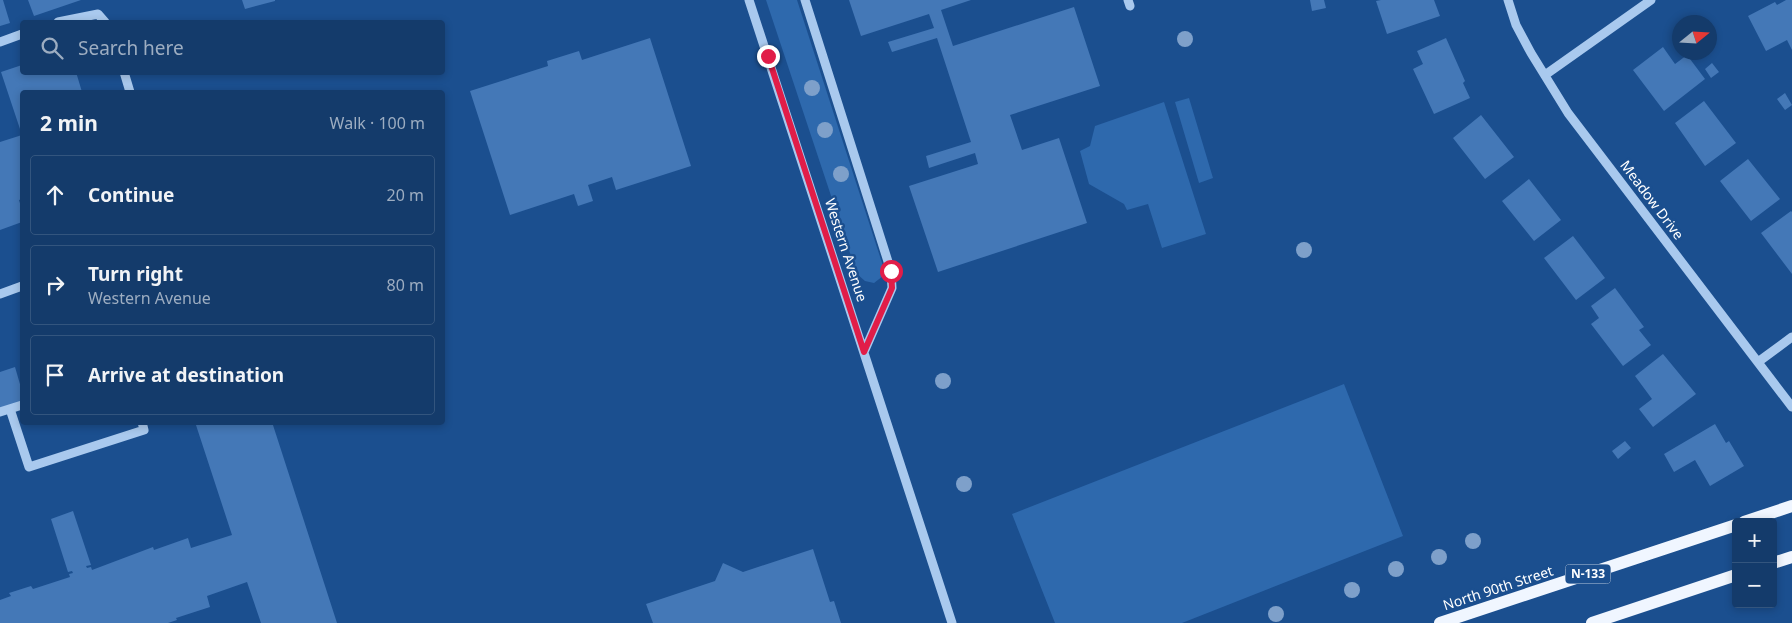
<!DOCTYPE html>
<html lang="en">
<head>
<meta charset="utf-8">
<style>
	:root { --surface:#143b6b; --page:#214673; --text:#f1f3f6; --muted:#9dadc1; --line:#33557e }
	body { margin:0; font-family:"Noto Sans",sans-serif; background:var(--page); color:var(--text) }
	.controls { position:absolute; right:15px; bottom:15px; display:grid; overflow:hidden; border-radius:5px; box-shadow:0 2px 8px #0003 }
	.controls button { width:45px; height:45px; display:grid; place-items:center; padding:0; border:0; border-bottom:1px solid var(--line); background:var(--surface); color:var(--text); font:25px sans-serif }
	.compass { position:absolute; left:1672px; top:15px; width:45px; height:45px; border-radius:50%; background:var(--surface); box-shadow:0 2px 8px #0003; rotate:72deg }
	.stop { position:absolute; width:15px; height:15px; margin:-11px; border:4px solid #e11d48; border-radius:50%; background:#fff }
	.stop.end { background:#e11d48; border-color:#fff; box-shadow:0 1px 5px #0008 }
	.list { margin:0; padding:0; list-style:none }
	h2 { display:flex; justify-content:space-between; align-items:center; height:65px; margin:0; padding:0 20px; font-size:21px }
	h2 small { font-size:16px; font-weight:400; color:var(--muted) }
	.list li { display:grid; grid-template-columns:32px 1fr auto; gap:15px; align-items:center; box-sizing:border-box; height:80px; margin:0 10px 10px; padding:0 10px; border:1px solid var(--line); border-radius:5px }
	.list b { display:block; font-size:19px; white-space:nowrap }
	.list p { margin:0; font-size:16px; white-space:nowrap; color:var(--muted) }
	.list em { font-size:16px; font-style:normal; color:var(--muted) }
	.icon { flex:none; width:28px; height:28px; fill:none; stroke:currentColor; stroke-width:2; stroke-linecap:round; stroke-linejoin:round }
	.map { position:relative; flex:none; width:1792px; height:623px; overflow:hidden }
	.search { position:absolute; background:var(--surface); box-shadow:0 2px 8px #0003; left:20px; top:20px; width:425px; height:55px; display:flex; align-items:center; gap:12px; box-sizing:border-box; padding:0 18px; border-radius:5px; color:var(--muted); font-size:19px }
	.panel { position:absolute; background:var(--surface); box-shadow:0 2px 8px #0003; left:20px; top:90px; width:425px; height:335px; border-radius:5px }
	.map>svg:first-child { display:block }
</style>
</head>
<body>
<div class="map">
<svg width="1792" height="623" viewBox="0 0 1792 623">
	<rect width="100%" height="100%" fill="#1b4f8f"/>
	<!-- green -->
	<path fill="#2e69ad" d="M766,0H797L884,269L883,276L874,283L865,281L857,274Z
		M1189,98L1213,178L1199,183L1175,102Z
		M1164,102L1206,234L1162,248L1148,204L1127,210L1124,204L1089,184L1080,151L1090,146L1095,126Z
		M1344,384L1403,536L1182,623H1055L1012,514Z"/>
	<!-- building -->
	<path fill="#4478b7" d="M0,0H3L10,23L0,26Z
		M28,0H81L34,16Z
		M242,0H275V1L245,9Z
		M849,0H971L941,10L953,46L1074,7L1100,86L1010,115L1022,150L1059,138L1087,223L938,272L909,186L978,164L975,153L929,168L926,156L971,142L937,38L892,52L888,42L934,28L929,14L861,36Z
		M1310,0H1324L1326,8L1312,11Z
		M1381,0H1434L1440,16L1387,34L1376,1Z
		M1786,0H1792V50L1787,40L1766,51L1748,16L1775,2L1777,5Z
		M650,38L691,166L616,190L612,177L588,185L593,201L578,206L574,194L510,215L470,91L548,66L547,61L579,51L582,60Z
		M1446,38L1465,81L1463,83L1470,98L1434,114L1413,69L1423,64L1417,51Z
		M1663,47L1675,64L1687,55L1705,79L1664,111L1633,70Z
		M1712,63L1719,72L1711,78L1705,69Z
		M22,65V72H76L82,92H22V199L19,200L22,210V222L0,230V142L22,135L1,72Z
		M1785,93L1792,105L1785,110L1777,99Z
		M1704,101L1736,143L1705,166L1675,123Z
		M1481,115L1514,157L1485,179L1453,138Z
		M1748,159L1780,199L1751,221L1720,181Z
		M1529,179L1561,220L1534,241L1502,201Z
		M1791,211L1792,212V274L1761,233Z
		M1573,236L1605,278L1576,300L1544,258Z
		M1615,288L1644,327L1639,330L1651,345L1623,366L1591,324L1599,318L1591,306Z
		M1663,354L1696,394L1653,427L1639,409L1652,399L1635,376Z
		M15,367L22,391V403L0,410V372Z
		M195,422H272L337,623H261L247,582L207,596L210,607L176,618L177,620L168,623H0V600L11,596L9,593L31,586L33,589L70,577L69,574L73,573L72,571L68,572L51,519L73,511L91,565L86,566L87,568L91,567L92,570L153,547L154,550L188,538L191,548L232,535Z
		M1715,424L1726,443L1729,441L1744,466L1710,486L1695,460L1674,472L1664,454Z
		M1625,441L1631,448L1618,459L1612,451Z
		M813,549L830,602L834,601L841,623H653L646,604L715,581L723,563L743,572Z"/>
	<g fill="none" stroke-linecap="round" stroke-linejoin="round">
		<!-- minor -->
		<path stroke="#a9c9ee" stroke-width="9" d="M749,0L952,623
			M805,0L891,271L892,288L864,352
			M1128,0L1130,6
			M1508,0L1516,25L1531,53L1568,113L1792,407
			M58,22L98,14L105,22
			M0,42L22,34
			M124,72L130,92
			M1545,75L1651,0
			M0,294L22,286
			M1758,362L1792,337
			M10,409L29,467L144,430L142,422
			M0,412L22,405"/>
		<!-- major -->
		<path stroke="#f0f6ff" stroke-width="12" d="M1744,522L1792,506
			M1773,563L1792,557
			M1440,623L1736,525
			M1592,623L1736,575"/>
	</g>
	<!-- trees -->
	<g fill="#7ea0ca">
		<circle cx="1185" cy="39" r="8"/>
		<circle cx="812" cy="88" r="8"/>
		<circle cx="825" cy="130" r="8"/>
		<circle cx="841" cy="174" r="8"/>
		<circle cx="1304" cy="250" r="8"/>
		<circle cx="943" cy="381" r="8"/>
		<circle cx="964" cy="484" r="8"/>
		<circle cx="1473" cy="541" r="8"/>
		<circle cx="1439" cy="557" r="8"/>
		<circle cx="1396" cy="569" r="8"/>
		<circle cx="1352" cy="590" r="8"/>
		<circle cx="1276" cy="614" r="8"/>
	</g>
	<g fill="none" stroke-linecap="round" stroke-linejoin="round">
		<!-- route -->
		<path stroke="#e11d48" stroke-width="6" d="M768,56L864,352L892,288L891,271"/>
	</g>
	<g text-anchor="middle" stroke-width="5" stroke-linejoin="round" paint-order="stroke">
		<!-- shield labels -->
		<rect fill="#1b4f8f" stroke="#bbcadd" stroke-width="1" x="1565.5" y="564.5" width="45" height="19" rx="4"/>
		<g font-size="12" font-weight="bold" fill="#fff">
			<text x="1588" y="578">N-133</text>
		</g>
		<!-- street labels -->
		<g font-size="14" fill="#fff" stroke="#1b4f8f">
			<text transform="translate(1652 200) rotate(53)" y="5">Meadow Drive</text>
			<text transform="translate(846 250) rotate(72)" y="5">Western Avenue</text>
			<text transform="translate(1498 588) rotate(-18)" y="5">North 90th Street</text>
		</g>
	</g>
</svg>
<div class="controls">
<button>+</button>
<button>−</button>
</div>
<svg class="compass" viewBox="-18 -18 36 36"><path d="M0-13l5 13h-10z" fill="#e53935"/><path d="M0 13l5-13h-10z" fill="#9dadc1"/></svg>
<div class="stop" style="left:891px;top:271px"></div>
<div class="stop end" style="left:768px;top:56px"></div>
<div class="search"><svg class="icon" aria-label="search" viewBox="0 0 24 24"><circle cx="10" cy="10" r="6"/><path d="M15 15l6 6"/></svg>Search here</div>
<section class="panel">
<h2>2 min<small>Walk · 100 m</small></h2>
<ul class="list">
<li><svg class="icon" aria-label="ahead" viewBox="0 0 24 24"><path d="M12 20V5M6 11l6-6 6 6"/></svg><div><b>Continue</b></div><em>20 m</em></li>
<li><svg class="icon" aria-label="right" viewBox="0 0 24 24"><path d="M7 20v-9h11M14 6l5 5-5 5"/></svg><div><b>Turn right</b><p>Western Avenue</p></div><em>80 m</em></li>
<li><svg class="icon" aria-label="arrive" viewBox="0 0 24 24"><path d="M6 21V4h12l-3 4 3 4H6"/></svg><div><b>Arrive at destination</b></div></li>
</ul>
</section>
</div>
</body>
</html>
